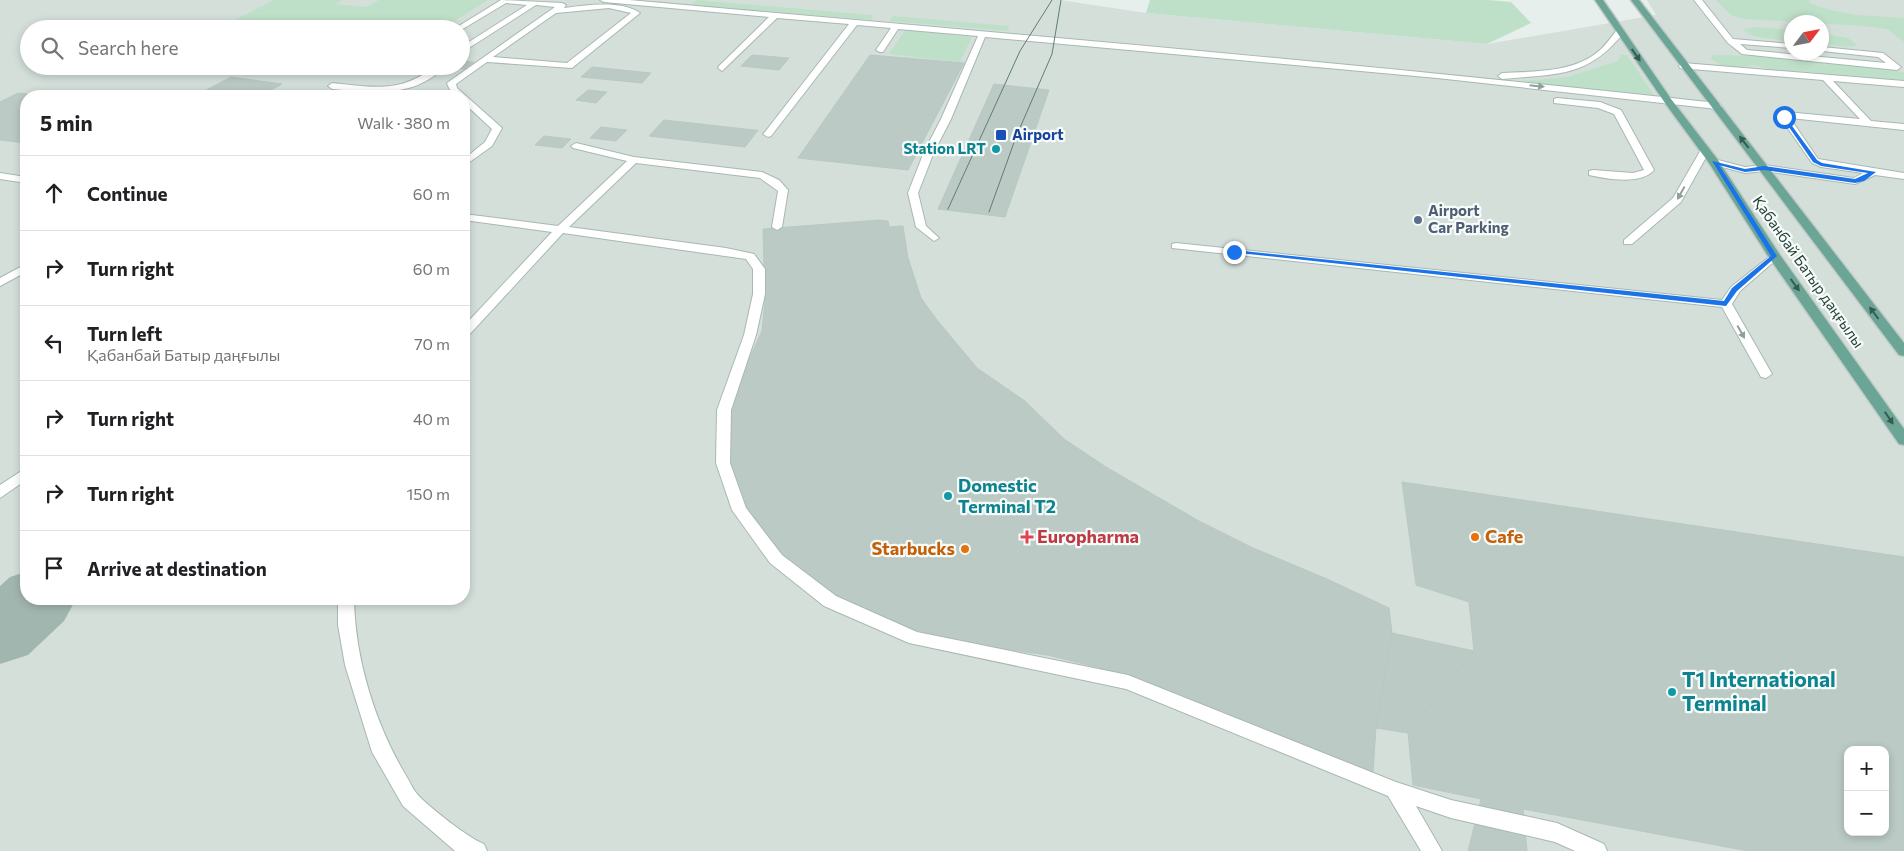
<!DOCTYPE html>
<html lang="en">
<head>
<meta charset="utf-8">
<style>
	:root { --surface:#fff; --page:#f2f2f2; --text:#202124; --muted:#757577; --line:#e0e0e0 }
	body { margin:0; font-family:Commissioner,sans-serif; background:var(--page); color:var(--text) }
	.controls { position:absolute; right:15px; bottom:15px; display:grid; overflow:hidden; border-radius:10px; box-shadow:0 2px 8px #0003 }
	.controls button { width:45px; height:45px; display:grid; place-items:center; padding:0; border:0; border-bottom:1px solid var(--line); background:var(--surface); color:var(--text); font:25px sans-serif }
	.compass { position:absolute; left:1784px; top:15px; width:45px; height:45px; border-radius:50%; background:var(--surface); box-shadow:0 2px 8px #0003; rotate:58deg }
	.stop { position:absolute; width:15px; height:15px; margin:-11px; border:4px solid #1a73e8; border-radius:50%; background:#fff }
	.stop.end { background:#1a73e8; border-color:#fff; box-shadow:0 1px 5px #0008 }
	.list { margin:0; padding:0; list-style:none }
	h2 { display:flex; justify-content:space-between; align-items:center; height:65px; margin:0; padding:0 20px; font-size:21px }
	h2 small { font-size:16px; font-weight:400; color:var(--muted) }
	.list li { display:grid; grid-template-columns:32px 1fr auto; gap:15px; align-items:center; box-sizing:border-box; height:75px; padding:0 20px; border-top:1px solid var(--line) }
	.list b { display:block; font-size:19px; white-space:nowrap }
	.list p { margin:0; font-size:16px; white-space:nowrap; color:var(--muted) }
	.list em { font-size:16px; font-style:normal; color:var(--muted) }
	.icon { flex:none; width:28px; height:28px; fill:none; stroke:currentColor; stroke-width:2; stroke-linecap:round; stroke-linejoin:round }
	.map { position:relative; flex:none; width:1904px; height:851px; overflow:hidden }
	.search { position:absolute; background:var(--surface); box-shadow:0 2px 8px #0003; left:20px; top:20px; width:450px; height:55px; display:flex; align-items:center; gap:12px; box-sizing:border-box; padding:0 18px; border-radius:28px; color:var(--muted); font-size:19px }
	.panel { position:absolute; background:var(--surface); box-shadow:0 2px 8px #0003; left:20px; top:90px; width:450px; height:515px; border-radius:20px }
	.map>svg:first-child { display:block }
</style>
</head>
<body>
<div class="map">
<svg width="1904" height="851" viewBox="0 0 1904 851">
	<rect width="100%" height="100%" fill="#e6efeb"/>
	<!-- built -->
	<path fill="#d4dfda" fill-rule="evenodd" d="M0,0H1060L1146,13L1487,44L1656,15L1647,0H1904V851H0ZM1792,22H1822V52H1792ZM29,29H461V66H29ZM26,96H464V599H26ZM1848,750H1885V832H1848Z"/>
	<!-- green -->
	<path fill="#bfe0c8" d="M274,0H342L336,4L365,7L379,0H488L442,29H217Z
		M697,0L872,15V20L692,5Z
		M1150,0H1488L1511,2L1531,23L1487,44L1146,13Z
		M1716,0H1809L1810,3L1830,10L1858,15L1904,18V42L1887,29L1863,26L1744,19L1731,15Z
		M893,16L1009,26L1008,31L889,21Z
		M1757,27L1791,30V42L1753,36L1742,29Z
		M905,30L972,37L960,62L889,54Z
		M1822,33L1848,38L1858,46L1845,47L1822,44Z
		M1620,55H1627L1654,95L1511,82L1567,77L1618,61Z
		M1713,55C1777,55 1841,63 1904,72V82L1833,76L1814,72L1776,71L1754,65L1736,68L1721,65L1711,59Z"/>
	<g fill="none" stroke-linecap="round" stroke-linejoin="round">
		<!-- taxiway -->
		<path fill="#a2b6b0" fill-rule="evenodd" d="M26,572V599H76L64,621L28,655L0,664V586L10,577Z"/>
	</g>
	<!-- building -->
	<path fill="#bbcac4" stroke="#b8c9c2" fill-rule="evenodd" d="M752,55L789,58L779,70L741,66Z
		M870,55L964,63L908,170L798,158Z
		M461,61L474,62L465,69L452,68L461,66Z
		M592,67L651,73L642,83L581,77Z
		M231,77L282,84L260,96H195Z
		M994,84L1049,90L1005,217L938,209Z
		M588,90L607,92L596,103L576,100Z
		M18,93L45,96H26V143L0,140V102Z
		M664,120L754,130H758L745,147L649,136Z
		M601,127L627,130L616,141L590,138Z
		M544,136L571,139L562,148L535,145Z
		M880,220L888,221L889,227L903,226L908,258L921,298L937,320L977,368L1025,401L1064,439L1106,467L1199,521L1251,547L1327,579L1389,608L1392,633L1376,728L1373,773L1117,672L1047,655L964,643L887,622L842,601L790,561L767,539L742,501L730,462L727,429L733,393L762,331L765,301L763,229Z
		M1402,482L1904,557V851H1748L1523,809L1527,851H1468L1481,799L1413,785L1408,733L1474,651L1469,602L1416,585ZM1848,750H1885V832H1848Z
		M1392,633L1474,651L1408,733L1376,728Z"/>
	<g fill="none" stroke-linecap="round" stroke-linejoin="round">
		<defs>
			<path id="lane" d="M501,0L562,3L566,5L564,8C586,5 622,0 640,13L572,68L487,62L456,84L457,88L502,128L492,146L464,166V159L485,142L492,129L464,103V96C454,96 450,92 447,83L555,7L536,5L461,53V47L527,5L506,3L461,30L454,29ZM609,8L631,13L567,63L493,57L556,13Z
				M600,0H629C991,32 1354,63 1717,103L1722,106L1717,109L1437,78L985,37L951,119L934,152L918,193L926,226L939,238L934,241L916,227L908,193L924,152L941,119L978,36L898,29L883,52H880L876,50L891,28L857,25L771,136L768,137L763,134L765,132L849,24L777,18L722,71L718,68L719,66L769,17L604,2Z
				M1694,0H1702L1733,39L1792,44V48L1740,44L1747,50L1886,63L1878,57L1822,51V47L1883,53L1901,67L1897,70L1742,54L1728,43Z
				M1617,30L1624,32C1589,78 1555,74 1502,79L1498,76L1502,73C1535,71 1573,73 1599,51C1606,45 1611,37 1617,30Z
				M1683,63L1904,81V87L1833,81L1871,121L1904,124V130L1790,118L1818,159L1904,173V179L1875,175L1855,184L1764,171L1745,173L1711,164V160L1714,159L1745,167L1764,165L1854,178L1863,173L1821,167L1812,163L1780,117L1786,112L1860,119L1823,80L1680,68L1679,66Z
				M435,66H445C414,99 373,92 332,89L328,86L332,83C373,87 401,94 435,66Z
				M1557,98L1600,102L1621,110L1654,170C1642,185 1606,179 1589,175V171L1593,170L1633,173L1644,170L1614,114L1598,108L1554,103V99Z
				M576,143L634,157L762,172L779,180L788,190L782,227L777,230L772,227L778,191L760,178L636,163L569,227L726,248L754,254L765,269V294L756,335L731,410L730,463L746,508L782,555L836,596L917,632L1128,675L1396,782L1451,800L1557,823L1604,844L1607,851H1575L1555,842L1451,818L1416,806L1442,851H1421L1388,796L1126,689L909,643L824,606L770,563L732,510L716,463L717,410L744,335L753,294V269L746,259L563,233L468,336L464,337V326L552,232L464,220V214L558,226L627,161L573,148L571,146Z
				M1702,148L1710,150L1681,202L1632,244H1624V240L1673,198Z
				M0,173L26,177V183L0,179Z
				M1176,243L1722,300L1731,287L1774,253L1780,256L1778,258L1740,291L1732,304L1772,374L1766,378L1761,377L1722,307L1172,248V244Z
				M26,264V272L0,286V278Z
				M26,468V480L0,498V485Z
				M338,599H354C355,659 375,723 405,774C409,780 412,788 417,794C429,807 468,838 484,844L487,851H455L403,806L372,752L345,665L338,625Z"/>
			<path id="primary" d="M1595,0H1603L1671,99L1718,160L1780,255L1904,429V445L1899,444L1768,256L1709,163L1665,103Z
				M1631,0H1639L1904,343V356L1899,355Z"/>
		</defs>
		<!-- lane casing -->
		<use href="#lane" stroke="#a8b8b2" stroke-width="2"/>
		<!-- primary casing -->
		<use href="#primary" stroke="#c2cac8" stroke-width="3"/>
		<!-- lane -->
		<use href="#lane" fill="#fff" fill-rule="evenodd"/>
		<!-- primary -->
		<use href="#primary" fill="#6aa596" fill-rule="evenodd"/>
		<!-- tram -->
		<path stroke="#5f7d75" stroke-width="1" d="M948,209L1020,51L1052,0
			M989,212L1016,137L1052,54L1061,0"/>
	</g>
	<!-- one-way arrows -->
	<defs><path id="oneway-solid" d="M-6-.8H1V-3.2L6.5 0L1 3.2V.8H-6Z" transform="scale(1.25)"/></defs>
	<g fill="#365b51">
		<use href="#oneway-solid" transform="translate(1636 55) rotate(55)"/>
		<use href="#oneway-solid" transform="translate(1744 142) rotate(-128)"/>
		<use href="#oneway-solid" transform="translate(1795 285) rotate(54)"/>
		<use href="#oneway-solid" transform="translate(1874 313) rotate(-127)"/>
		<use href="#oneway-solid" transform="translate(1889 418) rotate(56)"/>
	</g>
	<g fill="#92a09c">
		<use href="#oneway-solid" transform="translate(1537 86) rotate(6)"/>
		<use href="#oneway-solid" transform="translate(1681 193) rotate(119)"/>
		<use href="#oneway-solid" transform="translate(1741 332) rotate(61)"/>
	</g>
	<!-- route -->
	<path fill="#1a73e8" d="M1784,115L1817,160L1822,163L1876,172L1864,181L1855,183L1764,170L1745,172L1719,165L1777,256L1737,291L1726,306L1230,252L1234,250L1724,301L1732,288L1771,256L1712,161L1745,169L1764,166L1855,179L1868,173L1821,166L1813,162L1782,117Z"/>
	<!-- markers -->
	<rect fill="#1a4fb4" stroke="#f7fbf9" stroke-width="2" x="995" y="129" width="12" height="12" rx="2.5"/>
	<g fill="#0f9aa8" stroke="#f7fbf9" stroke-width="2">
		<circle cx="996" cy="149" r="5"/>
		<circle cx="948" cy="496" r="5"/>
		<circle cx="1672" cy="692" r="5"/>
	</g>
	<circle fill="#5c6f8a" stroke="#f7fbf9" stroke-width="2" cx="1418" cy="220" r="5"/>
	<path fill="#e0444e" stroke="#f7fbf9" stroke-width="2" d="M1024.5 529.5h5v5h5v5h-5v5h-5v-5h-5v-5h5z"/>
	<g fill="#e8710a" stroke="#f7fbf9" stroke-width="2">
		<circle cx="1475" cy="537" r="5"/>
		<circle cx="965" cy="549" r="5"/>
	</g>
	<g text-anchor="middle" stroke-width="4.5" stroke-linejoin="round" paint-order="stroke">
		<!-- far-transit labels -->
		<g font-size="15" font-weight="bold" fill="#164399" stroke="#f7fbf9" text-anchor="start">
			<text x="1012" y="140">Airport</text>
		</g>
		<!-- far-culture labels -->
		<g font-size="15" font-weight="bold" fill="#0d838f" stroke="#f7fbf9" text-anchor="end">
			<text x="986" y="154">Station LRT</text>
		</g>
		<!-- far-service labels -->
		<g font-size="15" font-weight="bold" fill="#4e5e75" stroke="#f7fbf9" text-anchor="start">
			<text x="1428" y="216">Airport<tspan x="1428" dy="17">Car Parking</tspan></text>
		</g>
		<!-- far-street labels -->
		<g font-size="15" fill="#24423a" stroke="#f7fbf9">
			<text transform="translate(1808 272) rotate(55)" y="5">Қабанбай Батыр даңғылы</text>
		</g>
		<!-- culture labels -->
		<g font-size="18" font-weight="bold" fill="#0d838f" stroke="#f7fbf9" text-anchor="start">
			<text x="958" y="492">Domestic<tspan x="958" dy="21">Terminal T2</tspan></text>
		</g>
		<!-- health labels -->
		<g font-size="18" font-weight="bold" fill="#be3a42" stroke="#f7fbf9" text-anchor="start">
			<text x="1037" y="543">Europharma</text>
		</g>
		<!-- food labels -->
		<g font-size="18" font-weight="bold" fill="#c56008" stroke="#f7fbf9" text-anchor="start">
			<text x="1485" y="543">Cafe</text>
			<text x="955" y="555" text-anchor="end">Starbucks</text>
		</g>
		<!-- near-culture labels -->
		<g font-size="21" font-weight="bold" fill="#0d838f" stroke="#f7fbf9" text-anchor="start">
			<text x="1682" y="687">T1 International<tspan x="1682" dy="24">Terminal</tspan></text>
		</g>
	</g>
</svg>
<div class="controls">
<button>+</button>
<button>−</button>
</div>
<svg class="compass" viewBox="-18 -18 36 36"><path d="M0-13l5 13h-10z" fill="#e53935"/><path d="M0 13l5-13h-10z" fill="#757577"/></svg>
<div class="stop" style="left:1784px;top:117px"></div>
<div class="stop end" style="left:1234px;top:252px"></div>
<div class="search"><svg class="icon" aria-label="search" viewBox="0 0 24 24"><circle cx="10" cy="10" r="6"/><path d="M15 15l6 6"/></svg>Search here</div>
<section class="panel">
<h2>5 min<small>Walk · 380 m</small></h2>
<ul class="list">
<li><svg class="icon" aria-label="ahead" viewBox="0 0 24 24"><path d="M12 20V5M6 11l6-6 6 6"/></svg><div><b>Continue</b></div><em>60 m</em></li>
<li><svg class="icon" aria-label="right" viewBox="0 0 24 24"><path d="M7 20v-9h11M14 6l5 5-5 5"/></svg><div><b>Turn right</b></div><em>60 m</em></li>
<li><svg class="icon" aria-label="left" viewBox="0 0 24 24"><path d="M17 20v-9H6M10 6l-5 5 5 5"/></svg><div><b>Turn left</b><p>Қабанбай Батыр даңғылы</p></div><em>70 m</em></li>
<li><svg class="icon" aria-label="right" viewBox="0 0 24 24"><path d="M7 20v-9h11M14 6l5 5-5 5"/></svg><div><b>Turn right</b></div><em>40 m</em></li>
<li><svg class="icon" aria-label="right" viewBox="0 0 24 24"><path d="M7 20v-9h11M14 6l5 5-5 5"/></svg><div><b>Turn right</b></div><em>150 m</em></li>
<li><svg class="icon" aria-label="arrive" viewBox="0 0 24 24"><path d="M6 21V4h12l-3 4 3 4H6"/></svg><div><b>Arrive at destination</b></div></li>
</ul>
</section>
</div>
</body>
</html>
